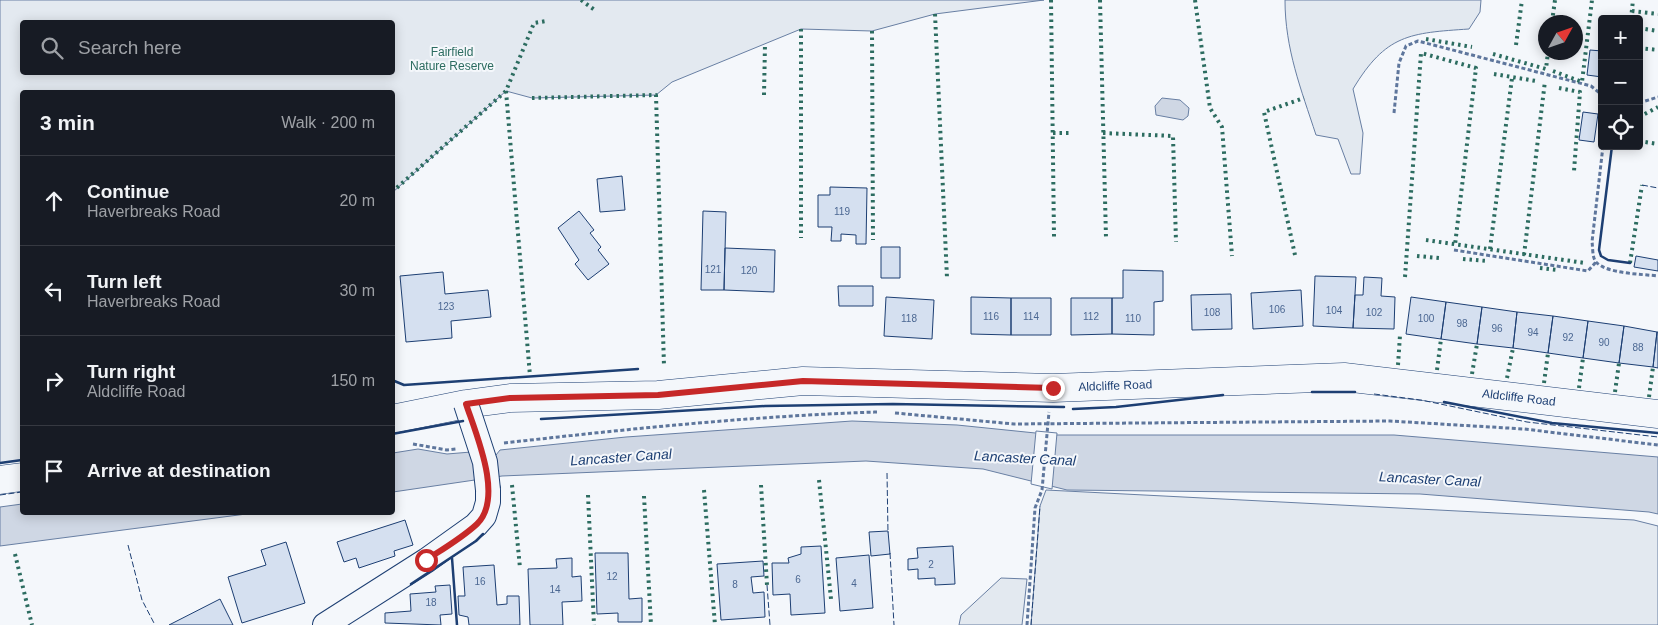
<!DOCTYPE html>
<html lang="en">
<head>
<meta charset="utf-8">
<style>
	:root { --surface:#171b24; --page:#242831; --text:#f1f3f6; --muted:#9ea1a6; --line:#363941 }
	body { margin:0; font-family:Helvetica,sans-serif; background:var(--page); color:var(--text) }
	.controls { position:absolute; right:15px; top:15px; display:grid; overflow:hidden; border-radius:5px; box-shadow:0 2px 12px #0003 }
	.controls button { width:45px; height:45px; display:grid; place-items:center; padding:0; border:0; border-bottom:1px solid var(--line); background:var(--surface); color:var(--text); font:25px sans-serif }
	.compass { position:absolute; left:1538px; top:15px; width:45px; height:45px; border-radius:50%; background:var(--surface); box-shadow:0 2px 12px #0003; rotate:50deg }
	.stop { position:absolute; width:15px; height:15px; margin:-11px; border:4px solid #c62828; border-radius:50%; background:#fff }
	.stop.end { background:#c62828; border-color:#fff; box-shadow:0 1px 5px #0008 }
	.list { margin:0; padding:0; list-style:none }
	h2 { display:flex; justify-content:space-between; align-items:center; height:65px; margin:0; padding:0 20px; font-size:21px }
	h2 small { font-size:16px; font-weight:400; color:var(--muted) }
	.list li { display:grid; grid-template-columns:32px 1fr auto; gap:15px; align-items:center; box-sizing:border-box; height:90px; padding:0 20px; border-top:1px solid var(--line) }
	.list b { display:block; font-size:19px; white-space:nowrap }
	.list p { margin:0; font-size:16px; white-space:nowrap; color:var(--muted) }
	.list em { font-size:16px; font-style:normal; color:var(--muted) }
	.icon { flex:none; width:28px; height:28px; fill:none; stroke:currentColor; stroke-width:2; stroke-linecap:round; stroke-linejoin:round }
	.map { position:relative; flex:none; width:1658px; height:625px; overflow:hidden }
	.search { position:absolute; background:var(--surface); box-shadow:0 2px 12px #0003; left:20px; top:20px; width:375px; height:55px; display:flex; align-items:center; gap:12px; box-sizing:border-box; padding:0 18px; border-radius:5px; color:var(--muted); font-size:19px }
	.panel { position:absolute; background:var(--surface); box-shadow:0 2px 12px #0003; left:20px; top:90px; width:375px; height:425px; border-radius:5px }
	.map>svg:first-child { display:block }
</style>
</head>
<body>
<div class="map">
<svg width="1658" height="625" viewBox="0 0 1658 625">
	<rect width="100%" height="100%" fill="#f4f7fb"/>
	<!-- green -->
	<path fill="#e3e9f0" stroke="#687fa3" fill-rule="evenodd" d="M0,0H1044L935,14L872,31L801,29L672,82L656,95L532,98L506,91L393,192L392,92H22V460L0,463ZM22,22H392V72H22Z
		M1285,0H1481L1480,12L1469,29C1410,33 1386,34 1353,89L1363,133L1360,174H1351L1338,139L1316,135C1301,89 1285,49 1285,0Z
		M1046,490L1634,520L1658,526V625H1031L1040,506Z
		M1001,578L1027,579L1022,625H959L961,615Z"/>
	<!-- water -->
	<path fill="#cfd7e4" stroke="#687fa3" d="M1162,98L1180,100L1189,108L1188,116L1183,120L1156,115L1155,106Z
		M852,421L957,425L1055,435H1394L1658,457V514L1649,512L1420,494L1067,490L983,469L866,461L502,476L393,492V453L418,449L447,454L471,452L477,457L496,455L500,450L626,437Z
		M22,504V512L254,513L0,546V507Z"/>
	<!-- pier -->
	<path fill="#f4f7fb" stroke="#687fa3" d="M1036,431L1057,433L1052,489L1031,484Z"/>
	<!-- building -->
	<path fill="#d5e0f0" stroke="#1d3f73" d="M1590,50L1602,51V77L1587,75Z
		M1583,112L1598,114L1594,142L1579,140Z
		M622,176L625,210L600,212L597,179Z
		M830,187L867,188L866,244H856V235L841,234V241H831L832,227H818V195H830Z
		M579,211L594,230L590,233L601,247L598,250L609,264L588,280L575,264L579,260L558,228Z
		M703,211L726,212L724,290H701Z
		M881,247H900V278H881Z
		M725,248L775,250L774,292L724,290Z
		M1636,256L1658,260V271L1634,267Z
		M1123,270L1163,271V301L1154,302V335L1112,334V298H1123Z
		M443,272L445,294L488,290L491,317L451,321L452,338L406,342L400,276Z
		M1315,276L1356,277L1353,328L1313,326Z
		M1364,277L1382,278L1381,296L1395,297L1394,329L1353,328L1355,295H1363Z
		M838,286H873V306H839Z
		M1301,290L1303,326L1253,329L1251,293Z
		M1231,294L1232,329L1192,330L1191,295Z
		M886,297L934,300L932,339L884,336Z
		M971,297L1011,298V335L971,334Z
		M1411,297L1446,302L1441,339L1406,334Z
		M1011,298H1051V335H1011Z
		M1071,298H1112V334L1071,335Z
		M1446,302L1482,307L1477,344L1441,339Z
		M1482,307L1517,312L1513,348L1477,344Z
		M1517,312L1553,316L1548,353L1513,348Z
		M1553,316L1588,321L1583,358L1548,353Z
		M1588,321L1624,326L1619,363L1583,358Z
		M1624,326L1657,332L1653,367L1619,363Z
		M1657,332H1658V368L1653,367Z
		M405,520L413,545L394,551L395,556L359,568L356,558L344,562L337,542Z
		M888,531L890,554L871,556L869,532Z
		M286,542L305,603L242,623L228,577L266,565L261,550Z
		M821,546L825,613L791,615L790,594L773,595L772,563H789L788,558L801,554V547Z
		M953,546L955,584L935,585V578L918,579V569L908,570V559L918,558L917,548Z
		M595,553H628L629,599L642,598V622H618V613L597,614Z
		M869,555L873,608L840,611L836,558Z
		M572,558V577L581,576L582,601L562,602L563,625H530L528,569L557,568L556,559Z
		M763,561L764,576L751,577L753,593L764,592L765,617L721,620L717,564Z
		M494,565L497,605L507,604V596H519L520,625H469L468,617L459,615L458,596H465L463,567Z
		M450,585L452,614L440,615L441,625L385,623V613L411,611L410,594L436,592L435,586Z
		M220,599L233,625H169Z"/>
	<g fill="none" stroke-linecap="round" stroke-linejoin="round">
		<defs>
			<path id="minor" d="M325,625L427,560L476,525L484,516L488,502V490"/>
			<g id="tertiary">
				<path id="s1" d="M392,419L466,404L510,398L658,395L803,381L1053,388L1344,377L1658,414"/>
				<path d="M0,480L22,477"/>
			</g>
		</defs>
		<!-- minor casing -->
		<use href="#minor" stroke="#1d3f73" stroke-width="26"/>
		<!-- tertiary casing -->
		<use href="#tertiary" stroke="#1d3f73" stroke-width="29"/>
		<!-- path -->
		<path stroke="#5e769c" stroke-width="3" stroke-dasharray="4 2.5" stroke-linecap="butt" d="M1639,103L1658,97
			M1394,113L1399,63L1406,46L1418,41L1591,86L1602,95
			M1603,146L1592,242C1593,248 1592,257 1596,262C1607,274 1642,274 1658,276
			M1454,250L1588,271L1596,262
			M895,413L1014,424L1390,421L1524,429L1658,445
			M504,443C628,429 752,416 877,412
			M413,444L447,450L456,449
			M1027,625L1035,508L1042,490"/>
		<!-- minor -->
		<use href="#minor" stroke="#f4f7fb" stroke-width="24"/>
		<!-- tertiary -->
		<use href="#tertiary" stroke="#f4f7fb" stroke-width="28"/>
		<defs>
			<path id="minor-bridge" d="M466,404L485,462L488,490"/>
		</defs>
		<!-- minor-bridge casing -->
		<use href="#minor-bridge" stroke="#1d3f73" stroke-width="26" stroke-linecap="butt"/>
		<!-- path-bridge -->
		<path stroke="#5e769c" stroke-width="3" stroke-dasharray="4 2.5" stroke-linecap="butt" d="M1042,490L1049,412"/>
		<!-- minor-bridge -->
		<use href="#minor-bridge" stroke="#f4f7fb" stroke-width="24"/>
		<!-- hedge -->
		<path stroke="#2c6c60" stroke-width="4" stroke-dasharray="2.5 4" stroke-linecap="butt" d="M581,0L596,11
			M1051,0L1054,237
			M1100,0L1106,238
			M1195,0L1210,108L1222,127L1232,256
			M1632,11L1658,14
			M935,14L947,278
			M1631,19L1633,0
			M1552,22L1555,0
			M1639,28L1658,31
			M801,29V238
			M872,31L873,240
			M1426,39L1472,47
			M1516,45L1522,0
			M1639,48L1658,50
			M1493,54L1546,69L1548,52
			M1553,71L1582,82L1592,0
			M1494,74L1536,81
			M1559,88L1580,92L1574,171
			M506,91L530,376
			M764,95L765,44
			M532,98L656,95L664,366
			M1639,117L1658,107
			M1053,133H1072
			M1103,133L1173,136L1176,242
			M1639,141L1658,144
			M392,192L506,91L534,23L546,21
			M1426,240L1585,263
			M1490,249L1512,78
			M1295,255L1264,112L1304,98
			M1524,255L1545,81
			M1417,256L1439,258
			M1463,259L1487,261
			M1630,263L1642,185
			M1540,268L1558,270
			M1405,277L1421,53L1476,68L1455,245
			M1398,365L1400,335
			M1437,370L1441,339
			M1472,374L1477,344
			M1507,378L1513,348
			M1544,383L1548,353
			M1579,388L1583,358
			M1615,392L1619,363
			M1649,397L1653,367
			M819,480L831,599
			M512,485L520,568
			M761,485L767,585
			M704,490L715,625
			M588,495L594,625
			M644,496L651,625
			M15,554L32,625"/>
		<!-- fence -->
		<path stroke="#1d3f73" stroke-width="1" stroke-dasharray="6 2.5" stroke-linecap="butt" d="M1642,185L1658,188
			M1374,394L1421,400L1527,422L1658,437
			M887,473L888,533
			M0,495L22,492
			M128,545L142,600L155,625
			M890,553L894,625
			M767,585L770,625
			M1031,625L1040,506"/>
		<!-- wall -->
		<path stroke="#1d3f73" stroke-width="2.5" d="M1612,146L1599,250L1601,256L1608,260L1630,263
			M392,380L404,385L638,369
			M1312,392H1355
			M1444,402L1552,423L1658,433
			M1073,409L1116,407L1223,395
			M541,419L765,406L893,404L1064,407
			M392,434L463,421
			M0,463L22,460
			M452,558L457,625
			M411,584L476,541L483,534"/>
	</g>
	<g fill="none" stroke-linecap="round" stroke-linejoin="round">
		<!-- route -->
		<path stroke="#c62828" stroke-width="6" d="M426,560C443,549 462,538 477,524C504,498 476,434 466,404L510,398L658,395L803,381L1053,388"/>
	</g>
	<g text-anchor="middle" stroke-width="4" stroke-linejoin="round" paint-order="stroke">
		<!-- number labels -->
		<g font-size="10" fill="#4b6792">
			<text x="842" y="215">119</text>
			<text x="713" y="273">121</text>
			<text x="749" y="274">120</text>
			<text x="446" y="310">123</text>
			<text x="1277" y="313">106</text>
			<text x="1334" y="314">104</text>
			<text x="1212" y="316">108</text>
			<text x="1374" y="316">102</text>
			<text x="991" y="320">116</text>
			<text x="1031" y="320">114</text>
			<text x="1091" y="320">112</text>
			<text x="909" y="322">118</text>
			<text x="1133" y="322">110</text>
			<text x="1426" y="322">100</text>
			<text x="1462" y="327">98</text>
			<text x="1497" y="332">96</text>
			<text x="1533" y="336">94</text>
			<text x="1568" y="341">92</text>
			<text x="1604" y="346">90</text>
			<text x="1638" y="351">88</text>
			<text x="931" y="568">2</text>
			<text x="612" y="580">12</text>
			<text x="798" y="583">6</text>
			<text x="480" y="585">16</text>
			<text x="854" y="587">4</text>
			<text x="735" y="588">8</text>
			<text x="555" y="593">14</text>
			<text x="431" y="606">18</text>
		</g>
		<!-- park labels -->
		<g font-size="12" fill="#2c6c60" stroke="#f4f7fb">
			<text x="452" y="56">Fairfield<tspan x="452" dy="14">Nature Reserve</tspan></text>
		</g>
		<!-- street labels -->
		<g font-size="12" fill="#1d3f73" stroke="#f4f7fb">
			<text dy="4" stroke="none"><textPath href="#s1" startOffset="726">Aldcliffe Road</textPath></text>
			<text dy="4" stroke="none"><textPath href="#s1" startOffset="1131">Aldcliffe Road</textPath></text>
		</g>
		<!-- water labels -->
		<g font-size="14" font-style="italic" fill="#1d3f73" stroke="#f4f7fb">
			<text transform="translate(621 457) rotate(-4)" y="5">Lancaster Canal</text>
			<text transform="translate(1025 458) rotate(3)" y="5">Lancaster Canal</text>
			<text transform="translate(1430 479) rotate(3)" y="5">Lancaster Canal</text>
		</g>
	</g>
</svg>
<div class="controls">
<button>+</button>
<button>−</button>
<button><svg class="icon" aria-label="locate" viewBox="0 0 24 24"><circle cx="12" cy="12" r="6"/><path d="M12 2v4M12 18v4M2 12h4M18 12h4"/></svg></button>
</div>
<svg class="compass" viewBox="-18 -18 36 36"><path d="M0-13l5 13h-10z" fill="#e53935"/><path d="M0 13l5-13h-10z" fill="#9ea1a6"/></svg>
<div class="stop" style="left:426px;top:560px"></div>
<div class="stop end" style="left:1053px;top:388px"></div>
<div class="search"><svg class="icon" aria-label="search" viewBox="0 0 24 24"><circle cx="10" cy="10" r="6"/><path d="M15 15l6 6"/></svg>Search here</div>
<section class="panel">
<h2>3 min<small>Walk · 200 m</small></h2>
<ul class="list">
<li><svg class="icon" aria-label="ahead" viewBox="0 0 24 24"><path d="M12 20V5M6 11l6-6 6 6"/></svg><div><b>Continue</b><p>Haverbreaks Road</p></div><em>20 m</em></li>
<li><svg class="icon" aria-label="left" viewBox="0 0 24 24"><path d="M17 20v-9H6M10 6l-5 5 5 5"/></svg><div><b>Turn left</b><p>Haverbreaks Road</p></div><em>30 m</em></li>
<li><svg class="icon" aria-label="right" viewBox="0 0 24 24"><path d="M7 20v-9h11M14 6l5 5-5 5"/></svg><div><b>Turn right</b><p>Aldcliffe Road</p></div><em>150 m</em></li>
<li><svg class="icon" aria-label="arrive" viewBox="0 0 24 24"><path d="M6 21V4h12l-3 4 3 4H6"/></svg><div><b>Arrive at destination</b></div></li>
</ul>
</section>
</div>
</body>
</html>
